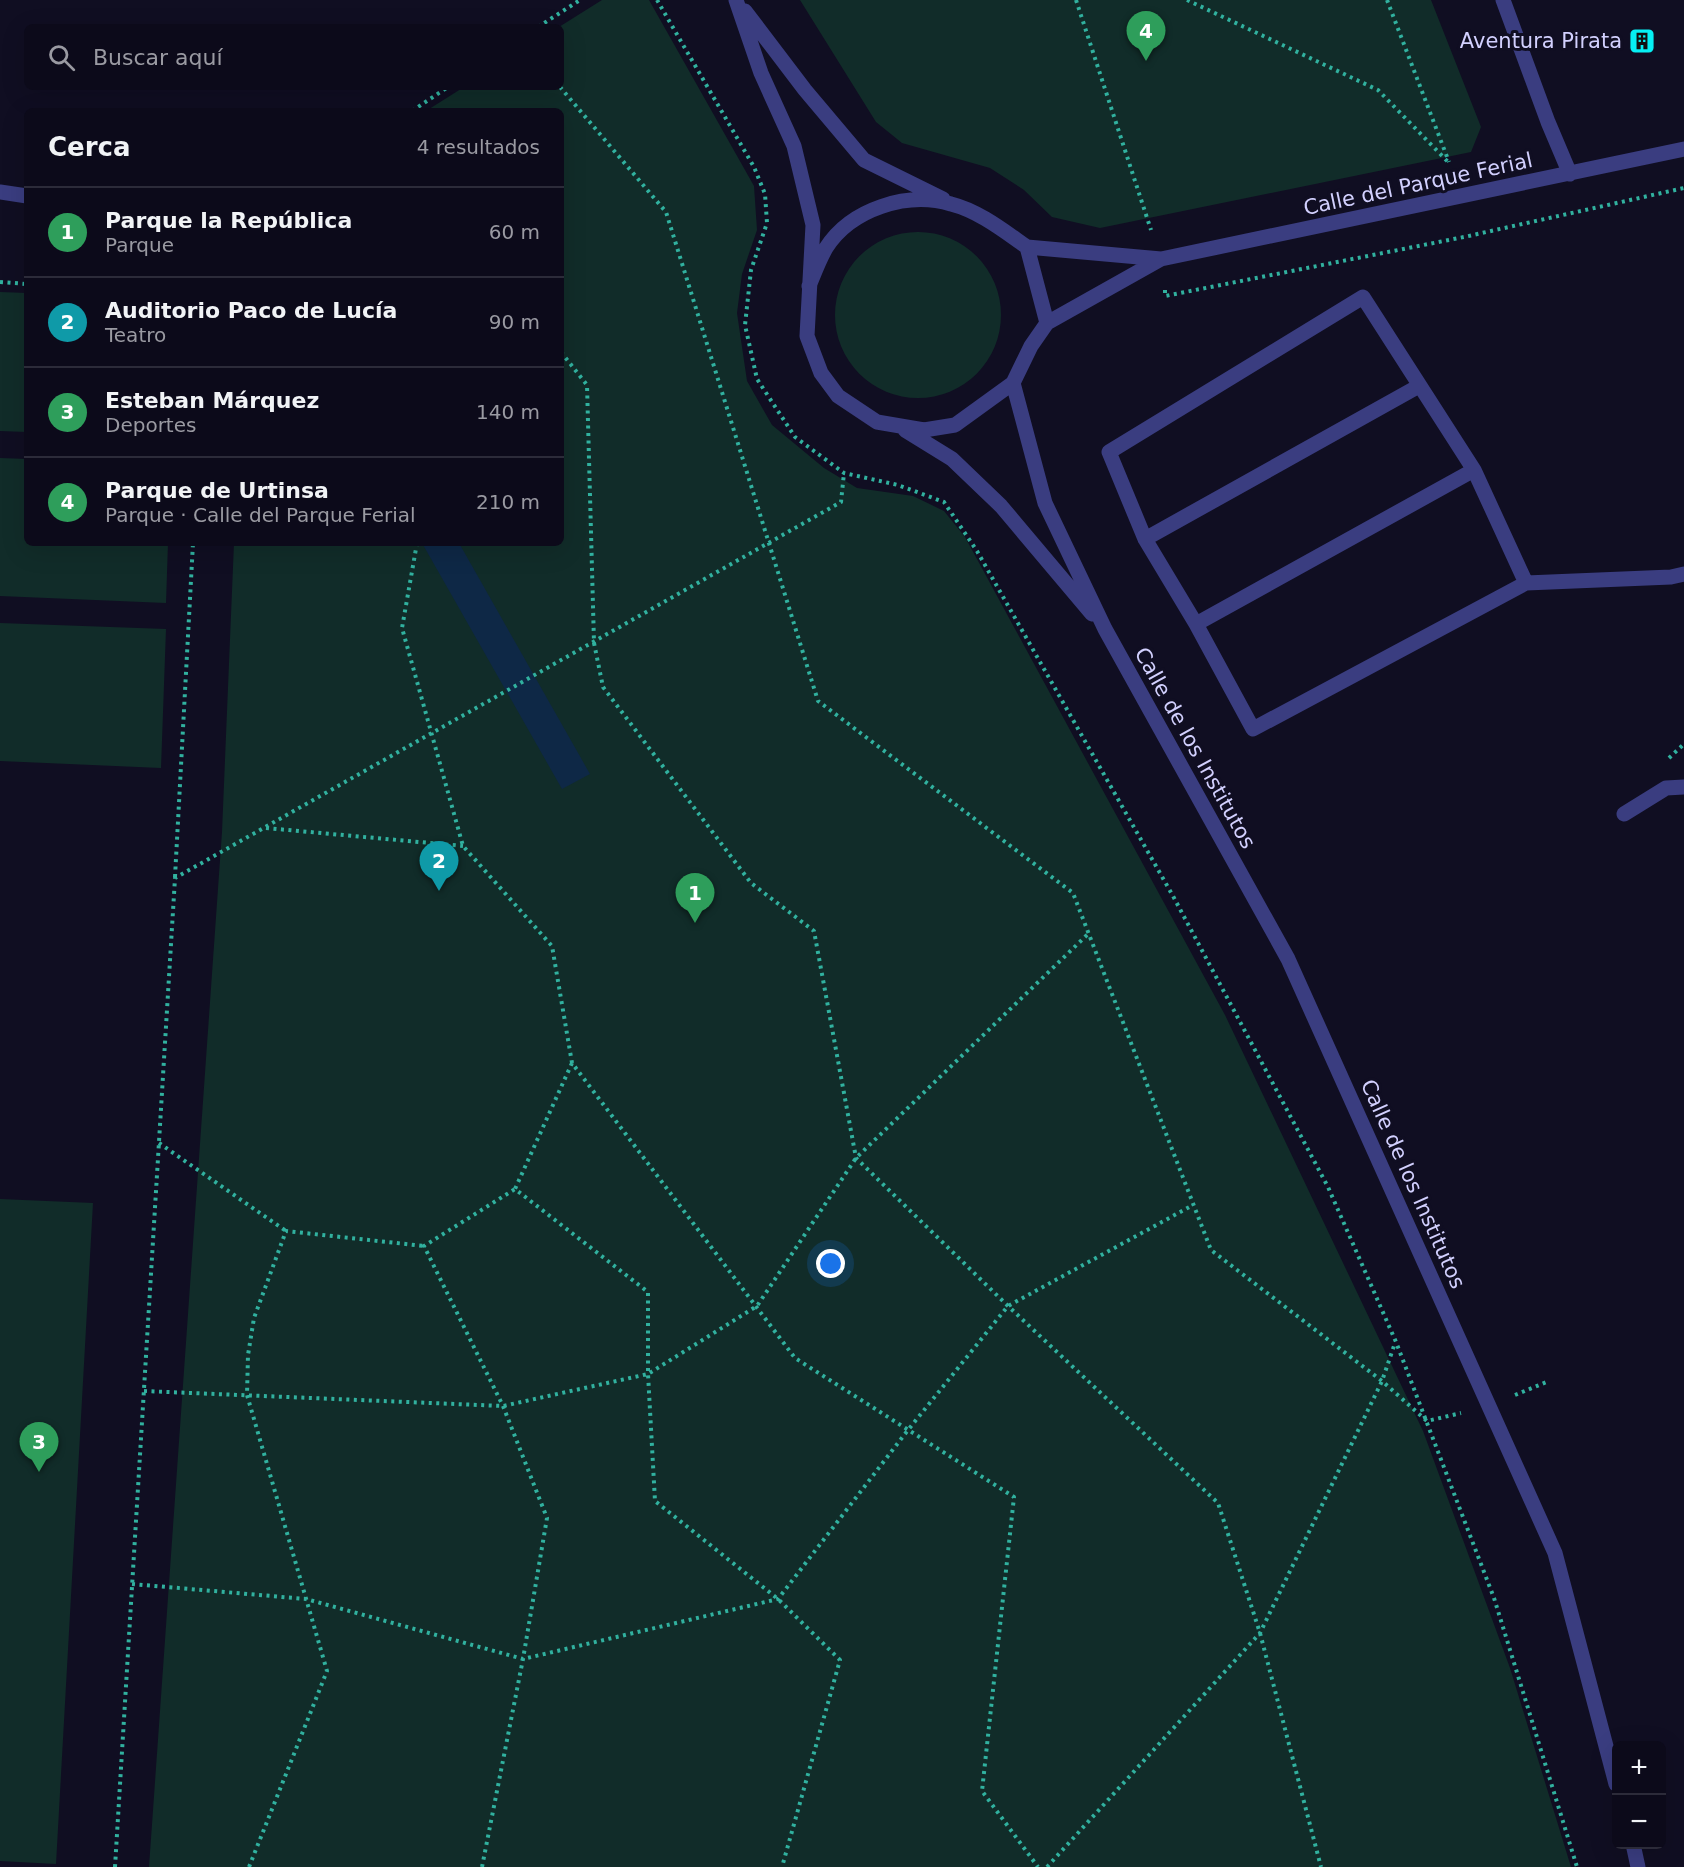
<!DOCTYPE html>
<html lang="es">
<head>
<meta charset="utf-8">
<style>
	:root { --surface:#0c0a1a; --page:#1a1827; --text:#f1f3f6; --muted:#9a9aa2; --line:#2c2b39; --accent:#8c9099 }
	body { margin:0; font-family:"DejaVu Sans",sans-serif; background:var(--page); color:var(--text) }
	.controls { position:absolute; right:18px; bottom:18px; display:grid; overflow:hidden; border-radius:9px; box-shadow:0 6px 24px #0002 }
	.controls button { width:54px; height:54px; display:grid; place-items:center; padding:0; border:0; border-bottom:2px solid var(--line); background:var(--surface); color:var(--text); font:30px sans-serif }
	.you { position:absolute; left:831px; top:1264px; width:21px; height:21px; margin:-15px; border:4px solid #fff; border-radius:50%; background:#1a73e8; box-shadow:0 0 0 9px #1a73e833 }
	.badge { display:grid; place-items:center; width:39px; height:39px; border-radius:50%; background:var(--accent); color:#fff; font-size:20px; font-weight:700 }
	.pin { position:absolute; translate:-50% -50px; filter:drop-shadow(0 2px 3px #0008) }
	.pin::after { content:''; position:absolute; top:32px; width:21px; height:18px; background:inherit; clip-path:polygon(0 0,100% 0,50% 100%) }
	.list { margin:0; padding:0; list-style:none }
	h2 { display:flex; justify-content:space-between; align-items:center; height:78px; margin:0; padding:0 24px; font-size:26px }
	h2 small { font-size:20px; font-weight:400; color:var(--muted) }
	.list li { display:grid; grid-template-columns:39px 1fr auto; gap:18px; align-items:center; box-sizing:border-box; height:90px; padding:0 24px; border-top:2px solid var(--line) }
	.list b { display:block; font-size:22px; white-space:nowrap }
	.list p { margin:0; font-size:20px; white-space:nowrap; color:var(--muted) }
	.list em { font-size:20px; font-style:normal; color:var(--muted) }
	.icon { flex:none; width:33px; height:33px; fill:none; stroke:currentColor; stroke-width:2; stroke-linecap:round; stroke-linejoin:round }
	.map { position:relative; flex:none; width:1684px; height:1867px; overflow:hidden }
	.search { position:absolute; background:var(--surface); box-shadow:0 6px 24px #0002; left:24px; top:24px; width:540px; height:66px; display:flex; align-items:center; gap:15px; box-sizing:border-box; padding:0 21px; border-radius:9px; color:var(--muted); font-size:22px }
	.panel { position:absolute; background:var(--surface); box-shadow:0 6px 24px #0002; left:24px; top:108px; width:540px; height:438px; border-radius:9px }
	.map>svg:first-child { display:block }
</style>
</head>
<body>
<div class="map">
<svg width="1684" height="1867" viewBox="0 0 1684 1867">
	<rect width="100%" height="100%" fill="#100e22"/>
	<!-- green -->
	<path fill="#112c29" d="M602,0H649L754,186L757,230L742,274L737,313L747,381L772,425L824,468L857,488L913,496L944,511L965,537L1225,1015L1423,1431L1510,1668L1571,1867H149L222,832L234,543H561V111H426L464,87H561L559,27Z
		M800,0H1431L1481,127L1471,152L1100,228L1052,217L1024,190L990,168L902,143L876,122Z
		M835 315a83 83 0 1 1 166 0a83 83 0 1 1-166 0Z
		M0,292L27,293V432L0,431Z
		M0,458L27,459V543H168L166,603L0,596Z
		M0,623L166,629L161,768L0,761Z
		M0,1199L93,1203L56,1864L0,1861Z"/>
	<!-- water -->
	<path fill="#0e2846" d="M422,543H459L590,774L562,789Z"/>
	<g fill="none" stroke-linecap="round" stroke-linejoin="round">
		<!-- path -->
		<path stroke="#31b19f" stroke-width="4" stroke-dasharray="3 4.5" stroke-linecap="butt" d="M657,0L754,167L765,194L767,223L751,270L745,325L757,379L795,437L844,473L898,485L944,502L977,551L1173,896L1328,1187L1396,1342L1494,1598L1577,1867
			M1076,0L1151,230
			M1187,0L1378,90L1450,164
			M1387,0L1449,162
			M538,27L580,0
			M560,87L666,212L818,701L1073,893L1211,1250L1382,1381L1427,1421L1461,1413
			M412,111L448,87
			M0,282L27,284
			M1165,290V296L1464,237L1684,188
			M561,352L587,385L594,643L603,687L751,883L814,931L856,1158L1008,1306L1218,1503L1260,1633L1321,1867
			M417,543L402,628L463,846L552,946L572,1063L795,1358L1014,1497L982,1791L1038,1867
			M1669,758L1684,744
			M266,828L463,846
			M175,877L193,543
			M572,1063L515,1189L648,1292V1374L655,1501L778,1599L840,1660L782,1867
			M159,1143L286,1231
			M144,1391L503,1406L648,1374L757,1306L856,1158L1089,933
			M1515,1395L1549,1381
			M132,1584L306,1599L523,1659L778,1599L908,1430L1008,1306L1193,1205
			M115,1867L175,878L841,502L844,473
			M249,1867L327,1671L247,1395L248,1355L254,1318L286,1231L424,1246
			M482,1867L523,1659L547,1518L503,1406L424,1246L515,1189
			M1047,1867L1260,1633L1382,1381L1395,1343"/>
		<!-- minor -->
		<path stroke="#3a3d80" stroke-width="15" d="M736,0L761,73L794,146L813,225L807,336L821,373L838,396L877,422L924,430L955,425L1013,383L1031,346L1047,323L1027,247C1004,231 979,211 951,204C907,191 851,209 826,248C819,260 814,274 809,286
			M1503,0L1548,122L1570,174
			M745,11L805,90L864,160L943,199
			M0,192L27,196
			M1027,247L1161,259L1684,149
			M1047,323L1161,259
			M1013,383L1045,503L1105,629L1288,959L1555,1553L1616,1784
			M1419,386L1145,539L1109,452L1363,297L1474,470L1196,624L1253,729L1526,583L1671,577L1684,574
			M905,430L952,459L1001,506L1092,614
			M1474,470L1526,583
			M1145,539L1196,624
			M1624,814L1666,788L1684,787
			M1633,1844L1638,1867"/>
	</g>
	<!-- icons -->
	<defs>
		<symbol id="building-square" viewBox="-11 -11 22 22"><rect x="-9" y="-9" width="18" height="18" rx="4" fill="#06f0f4" stroke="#100e22"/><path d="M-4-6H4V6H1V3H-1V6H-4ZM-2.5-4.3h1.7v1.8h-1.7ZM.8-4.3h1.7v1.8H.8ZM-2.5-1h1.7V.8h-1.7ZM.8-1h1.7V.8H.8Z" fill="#111"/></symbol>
	</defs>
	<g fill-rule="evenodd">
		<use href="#building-square" x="1627" y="26" width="30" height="30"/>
	</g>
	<g text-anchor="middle" stroke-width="6" stroke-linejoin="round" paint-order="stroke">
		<!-- poi labels -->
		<g font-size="21" fill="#d2d0fe" stroke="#100e22" text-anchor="end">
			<text x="1622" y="48">Aventura Pirata</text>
		</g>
		<!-- street labels -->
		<g font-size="21" fill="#d2d0fe" stroke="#100e22">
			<text transform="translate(1418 184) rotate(-12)" y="7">Calle del Parque Ferial</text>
			<text transform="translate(1195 748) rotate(61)" y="7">Calle de los Institutos</text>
			<text transform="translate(1413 1184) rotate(66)" y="7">Calle de los Institutos</text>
		</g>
	</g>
</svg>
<div class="controls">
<button>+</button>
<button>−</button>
</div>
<div class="you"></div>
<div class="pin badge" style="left:695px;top:923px;background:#2e9e5b">1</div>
<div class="pin badge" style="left:439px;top:891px;background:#0f9aa8">2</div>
<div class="pin badge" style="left:39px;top:1472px;background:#2e9e5b">3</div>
<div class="pin badge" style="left:1146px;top:61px;background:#2e9e5b">4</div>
<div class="search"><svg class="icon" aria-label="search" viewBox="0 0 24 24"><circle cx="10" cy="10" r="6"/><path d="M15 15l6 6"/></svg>Buscar aquí</div>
<section class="panel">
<h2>Cerca<small>4 resultados</small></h2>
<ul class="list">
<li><span class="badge" style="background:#2e9e5b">1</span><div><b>Parque la República</b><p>Parque</p></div><em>60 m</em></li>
<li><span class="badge" style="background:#0f9aa8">2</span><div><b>Auditorio Paco de Lucía</b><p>Teatro</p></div><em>90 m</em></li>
<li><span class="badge" style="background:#2e9e5b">3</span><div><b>Esteban Márquez</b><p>Deportes</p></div><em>140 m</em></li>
<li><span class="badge" style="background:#2e9e5b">4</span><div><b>Parque de Urtinsa</b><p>Parque · Calle del Parque Ferial</p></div><em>210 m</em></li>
</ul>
</section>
</div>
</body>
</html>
